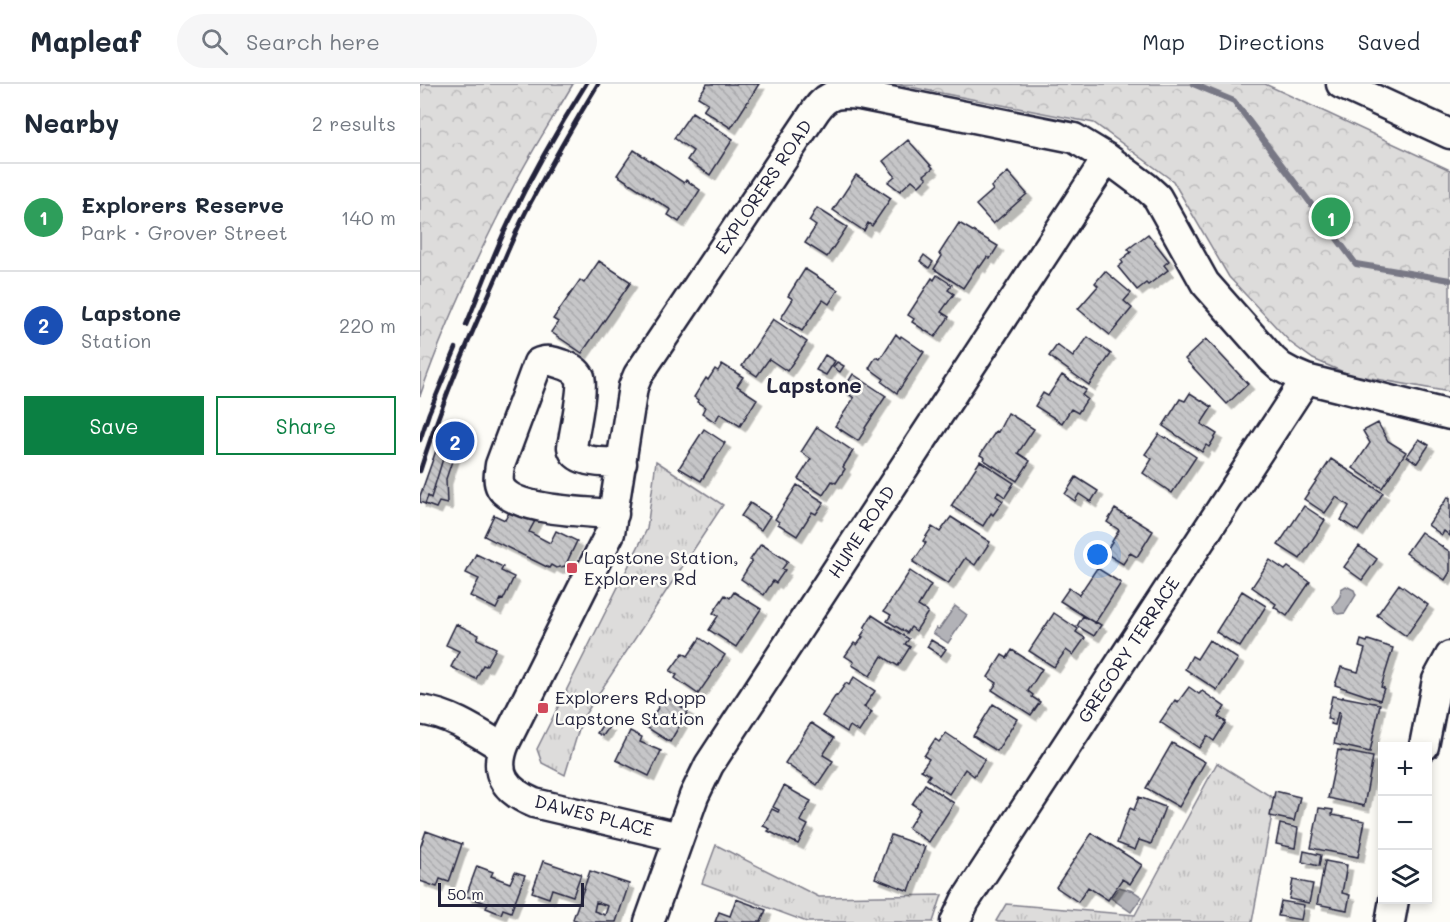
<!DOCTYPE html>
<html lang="en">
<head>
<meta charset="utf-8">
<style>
	:root { --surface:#fff; --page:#f6f6f7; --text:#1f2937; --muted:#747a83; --line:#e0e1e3; --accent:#0b8043 }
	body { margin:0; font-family:Mali,sans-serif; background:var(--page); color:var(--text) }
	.controls { position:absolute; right:18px; bottom:18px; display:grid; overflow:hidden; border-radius:0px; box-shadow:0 3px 9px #0003 }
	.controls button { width:54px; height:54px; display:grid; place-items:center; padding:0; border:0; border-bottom:2px solid var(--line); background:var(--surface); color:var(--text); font:30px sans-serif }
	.scale { position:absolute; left:18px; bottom:15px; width:146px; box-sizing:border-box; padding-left:6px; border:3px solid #22223b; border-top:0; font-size:16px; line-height:21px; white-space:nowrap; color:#22223b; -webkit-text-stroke:4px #fdfcf7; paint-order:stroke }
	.you { position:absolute; left:678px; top:471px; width:21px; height:21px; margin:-15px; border:4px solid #fff; border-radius:50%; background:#1a73e8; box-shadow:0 0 0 9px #1a73e833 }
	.badge { display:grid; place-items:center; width:39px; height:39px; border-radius:50%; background:var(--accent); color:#fff; font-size:20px; font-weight:700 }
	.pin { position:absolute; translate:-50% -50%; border:3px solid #fff; box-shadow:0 2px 6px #0006 }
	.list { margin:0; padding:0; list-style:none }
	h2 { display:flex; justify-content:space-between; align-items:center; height:78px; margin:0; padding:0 24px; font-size:26px }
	h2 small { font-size:20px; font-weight:400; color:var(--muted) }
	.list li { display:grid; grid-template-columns:39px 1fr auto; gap:18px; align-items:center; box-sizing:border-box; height:108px; padding:0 24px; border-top:2px solid var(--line) }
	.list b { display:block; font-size:22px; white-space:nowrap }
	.list p { margin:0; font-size:20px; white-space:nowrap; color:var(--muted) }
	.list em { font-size:20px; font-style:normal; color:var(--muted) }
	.actions { display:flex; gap:12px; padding:18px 24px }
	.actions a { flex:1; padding:14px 0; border:2px solid var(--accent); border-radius:0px; text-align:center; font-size:21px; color:var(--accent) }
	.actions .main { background:var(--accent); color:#fff }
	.icon { flex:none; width:33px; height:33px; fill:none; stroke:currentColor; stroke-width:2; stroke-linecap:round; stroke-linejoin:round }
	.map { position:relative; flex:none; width:1030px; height:838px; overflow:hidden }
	header { display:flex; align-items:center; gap:36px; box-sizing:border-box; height:84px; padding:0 30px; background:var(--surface); border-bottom:2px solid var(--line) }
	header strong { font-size:28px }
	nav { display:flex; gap:33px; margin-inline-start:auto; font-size:21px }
	.search { width:420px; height:54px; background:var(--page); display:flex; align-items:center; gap:15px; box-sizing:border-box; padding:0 21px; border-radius:33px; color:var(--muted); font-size:22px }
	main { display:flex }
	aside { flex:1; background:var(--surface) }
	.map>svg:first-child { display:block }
</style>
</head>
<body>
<header>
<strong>Mapleaf</strong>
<div class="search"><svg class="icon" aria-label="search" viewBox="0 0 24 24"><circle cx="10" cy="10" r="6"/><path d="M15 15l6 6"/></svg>Search here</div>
<nav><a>Map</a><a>Directions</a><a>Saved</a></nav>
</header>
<main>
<aside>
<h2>Nearby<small>2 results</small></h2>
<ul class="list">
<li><span class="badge" style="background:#2e9e5b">1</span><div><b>Explorers Reserve</b><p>Park · Grover Street</p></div><em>140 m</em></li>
<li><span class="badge" style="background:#1a4fb4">2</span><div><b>Lapstone</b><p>Station</p></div><em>220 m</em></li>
</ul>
<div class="actions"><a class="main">Save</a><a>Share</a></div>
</aside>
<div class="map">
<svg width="1030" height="838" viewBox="0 0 1030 838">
	<defs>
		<pattern id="grass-tufts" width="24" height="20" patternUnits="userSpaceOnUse" patternTransform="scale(1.5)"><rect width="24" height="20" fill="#dddcdb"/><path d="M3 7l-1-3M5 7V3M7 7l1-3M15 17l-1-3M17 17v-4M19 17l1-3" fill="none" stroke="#bdbcbd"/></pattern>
		<pattern id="forest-crowns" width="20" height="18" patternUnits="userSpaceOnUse" patternTransform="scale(1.5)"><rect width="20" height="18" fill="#dddcdb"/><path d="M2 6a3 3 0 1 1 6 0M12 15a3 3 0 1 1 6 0" fill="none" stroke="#bdbcbd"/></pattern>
		<pattern id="building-back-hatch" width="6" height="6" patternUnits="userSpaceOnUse" patternTransform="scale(1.5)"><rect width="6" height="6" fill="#c6c6c8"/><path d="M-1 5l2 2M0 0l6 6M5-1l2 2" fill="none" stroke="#aaaaad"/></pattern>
		<filter id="shadow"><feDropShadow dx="5.5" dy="5.5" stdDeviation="0" flood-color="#0004"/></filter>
	</defs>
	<rect width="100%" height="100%" fill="#fdfcf7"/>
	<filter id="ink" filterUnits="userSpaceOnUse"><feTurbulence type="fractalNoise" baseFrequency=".0167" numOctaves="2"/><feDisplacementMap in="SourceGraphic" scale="12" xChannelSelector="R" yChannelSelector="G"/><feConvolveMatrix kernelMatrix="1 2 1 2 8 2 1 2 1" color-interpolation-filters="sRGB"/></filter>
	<g filter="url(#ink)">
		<!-- grass -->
		<path fill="url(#grass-tufts)" stroke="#807f8b" stroke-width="1.5" d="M236,377L303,421L162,635L145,691L122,679L117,665L227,445Z
			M797,679L855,715L832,838H578L576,837L586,820L715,831Z
			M296,761L399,813L522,811L513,838H387L282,799Z"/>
		<!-- forest -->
		<path fill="url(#forest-crowns)" stroke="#807f8b" stroke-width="1.5" d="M0,0H153C133,34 111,68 93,103C58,170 25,240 0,312Z
			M475,0H845L1030,86V308L928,290L893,275L871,259L809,193L753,97L674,39Z"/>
		<!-- water -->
		<path fill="#b2b2b7" stroke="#787885" stroke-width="1.5" d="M926,502L934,506L936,511L925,529L918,530L915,528L913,522L920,512L921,505Z
			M535,522L547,531L528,559L513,549L516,544L519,545Z
			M699,803L713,807L722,813L711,828L691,814Z"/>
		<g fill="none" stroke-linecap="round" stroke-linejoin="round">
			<!-- stream -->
			<path stroke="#787885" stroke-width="6" d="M773,0L814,17L936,180L1030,196"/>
		</g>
		<!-- building -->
		<path fill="url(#building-back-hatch)" stroke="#22223b" stroke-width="1.5" fill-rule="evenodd" filter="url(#shadow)" d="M287,0H339L311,44L283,26L288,19L278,13Z
			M272,28L313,55L290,91L267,76L273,67L254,54Z
			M488,56L513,84L504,91L507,94L499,102L492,96L480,107L468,98L475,92L463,77Z
			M214,66L264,99L266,96L280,106L259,138L248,131L251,126L197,91Z
			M588,88L607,110L573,140L556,121L573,106L571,103Z
			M436,91L471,114L452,142L448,139L444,147L413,126Z
			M397,124L427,143L407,173L385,159L396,142L389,137Z
			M539,139L578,162L570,175L567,173L560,183L558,181L543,204L514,185L522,172L519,170Z
			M728,150L749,177L744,181L748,186L728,201L726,199L717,206L698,183L703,179L701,176L711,168L708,165Z
			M504,171L513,178L509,184L500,177Z
			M179,177L211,198L162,269L131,248L138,238L133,235L160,196L164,199Z
			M385,185L418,206L409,220L403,216L382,247L361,234L373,215L368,212Z
			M685,187L711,209L704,217L712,224L690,251L658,225L678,202L675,199Z
			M517,191L532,201L528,206L534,210L521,228L529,233L515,253L492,238L494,235L488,231L512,194L514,196Z
			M353,235L387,258L367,287L349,275L337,292L322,282Z
			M476,250L480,254L481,252L504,268L477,309L462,298L464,295L449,284L456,273L460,275Z
			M668,253L691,270L669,301L629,272L637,261L653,273Z
			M786,255L828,300L807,320L765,275Z
			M405,271L415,277L406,291L396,286Z
			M417,278L424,282L420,288L413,283Z
			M302,280L323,293L317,302L337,315L320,342L300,329L295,338L282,329L285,323L277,318L278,316L274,313L286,294L288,296L295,285L298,287Z
			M433,290L466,312L445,344L446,345L438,357L415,342L434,314L423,306Z
			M642,291L666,306L662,311L667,315L658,329L651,325L642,339L615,322L623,309L628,312Z
			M770,309L792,323L781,340L797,350L789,363L786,361L782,368L743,342L760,315L765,317Z
			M588,329L614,345L598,369L610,377L597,397L564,376L565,374L560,371L576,347L578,348Z
			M958,339L968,357L986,368L962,404L933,384L950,359L943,347Z
			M25,341L42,348L36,365L29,363L27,369L25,368L11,414L8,412L5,420L0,418V412Z
			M397,343L433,367L423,383L425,385L416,399L412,397L403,411L378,395L391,375L381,368Z
			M284,345L305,359L281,397L259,384Z
			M739,350L745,354L746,353L776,373L752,409L723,389L732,375L725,370Z
			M999,355L1009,361L997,379L987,372Z
			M29,363L36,365L26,395L27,420L19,418L16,424L5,420L8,412L11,414L25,368L27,369Z
			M911,375L963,409L938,447L921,436L929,422L916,413L905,429L884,415Z
			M560,377L594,399L585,413L578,408L576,412L583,417L573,431L571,429L563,442L531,422Z
			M656,393L678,407L671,418L659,410L655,417L645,410Z
			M377,401L404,418L396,430L392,428L377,452L358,440L359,438L355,435Z
			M1028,413L1029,414L1030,413V452L1024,447L1022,451L1008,441Z
			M330,419L350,432L341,446L321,432Z
			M93,421L117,433L109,448L130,459L136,447L157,457L145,482L136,484L131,481L129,484L64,452L74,431L85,436Z
			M884,422L905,436L880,475L858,461Z
			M695,425L708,433L709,432L733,447L717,473L710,469L703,480L685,469L699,446L687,438Z
			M531,433L570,458L555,481L545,474L528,500L493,478L506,459L503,457L512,443L520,448Z
			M1001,448L1030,468V488L1025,496L986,469Z
			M341,460L368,477L362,485L365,486L356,499L353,497L344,511L321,495L332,477L330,476Z
			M939,462L957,475L942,496L924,483Z
			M56,470L83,483L81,487L94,493L83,516L81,515L76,525L50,512L59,495L46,489Z
			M850,476L865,486L868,483L890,498L867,532L854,523L856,520L832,503Z
			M677,484L701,499L675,539L640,517L649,504L659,511Z
			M490,487L511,501L498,522L508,528L496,547L491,543L487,549L467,537L471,531L464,527Z
			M979,500L1008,521L986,552L957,531Z
			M822,507L846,522L820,563L796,548Z
			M314,508L341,525L316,563L289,546L298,532L293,529L305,511L310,514Z
			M634,529L658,545L656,548L665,554L653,571L646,566L634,583L609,567Z
			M452,531L489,555L485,560L490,563L478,582L462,572L450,592L432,581L434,578L425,572L434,559L437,561L443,553L441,552L446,545L444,544Z
			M663,532L675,539L676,538L681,541L674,552L657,542Z
			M36,540L59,551L57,555L76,564L66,582L63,581L56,595L31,583L39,567L26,561Z
			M280,554L305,571L278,610L255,594L257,591L250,587L263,569L268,572Z
			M511,556L526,565L521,572L507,563Z
			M789,556L818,575L797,606L765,585L772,572L777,575Z
			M941,556L947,558L948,556L973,564L961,603L964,604L960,616L915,601L921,583L938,588L945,565L939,563Z
			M592,566L622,585L608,607L613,611L612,613L620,618L611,631L572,606L577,599L568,593L582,571L587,574Z
			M434,593L455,607L444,623L452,628L439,648L430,642L427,648L402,632L416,611L417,612L426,599L429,601Z
			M769,603L779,610L782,607L805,623L798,633L806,638L794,657L787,652L779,664L740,638L755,616L758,618Z
			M245,612L268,627L250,658L226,643Z
			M912,612L923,614V613L960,620L950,668L914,660L920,629L918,628L915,641L911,640L912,636L907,635Z
			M573,620L597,635L577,667L553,652Z
			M391,639L414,654L403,671L413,677L397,701L365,679Z
			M183,640L189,643L183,652L177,649Z
			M210,647L222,653L220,658L241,667L229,692L196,676Z
			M526,649L565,675L554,692L545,685L529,710L507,695L510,691L501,686L509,675L504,672L515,655L519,658Z
			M752,659L785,678L759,723L726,704Z
			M918,666L953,673L944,722L908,714Z
			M505,700L534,719L509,758L488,744L500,725L492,720Z
			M364,702L391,717L380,737L388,741L378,760L370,756L369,757L348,747L350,745L343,742L352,725L358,728L359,726L353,723Z
			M855,707L880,713L874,737L850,732Z
			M719,713L745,723L731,760L719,756L715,766L697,759L710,724L714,726Z
			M899,724L913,726L912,731L945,737L938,773L891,764Z
			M860,740L878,744L875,764L856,760Z
			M6,747L42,760L29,798L20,795L17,803L0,797V764Z
			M672,749L722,781L710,800L702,795L688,816L668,803L658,818L636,803Z
			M471,751L505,763L489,807L455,794Z
			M884,767L901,771L899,782L882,778Z
			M123,777L161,790L153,812L132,805L129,814L112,808Z
			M905,777L927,781L922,809L930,811L927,826L897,820Z
			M57,782L73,788L71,792L90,799L95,788L105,791L91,828L83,825L81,830L66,824L68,820L46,812Z
			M170,787L209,800L196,838H161L153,835ZM176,818L188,822L185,831L174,827Z
			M873,796L893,800L889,819L869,815Z
			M316,815L346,826L341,838H295L299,828L310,832Z
			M861,817L884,821L881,836L858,832Z"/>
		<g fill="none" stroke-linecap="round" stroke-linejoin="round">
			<defs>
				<path id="minor" d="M921,0L1030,50
					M194,430C169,428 95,427 81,404C77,397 79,389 80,381L118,279C126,275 133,277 141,280C148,282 156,285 160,293C164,303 154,349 152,363C155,380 187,378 202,379
					M0,626C31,630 57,648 83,664
					M1004,662L1017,596L1030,572
					M259,753L114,719C86,707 72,690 85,659L190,449L213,303L218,291L396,26C409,8 420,9 440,11L654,54L687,74L726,103L737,113L785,199L852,275L861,283L872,289L886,295L1030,331
					M229,838L274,712L289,681L687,74
					M535,838L545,817L886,295
					M970,838L974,816"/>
			</defs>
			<!-- minor casing -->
			<use href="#minor" stroke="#22223b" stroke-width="33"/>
			<!-- minor -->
			<use href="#minor" stroke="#fdfcf7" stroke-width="28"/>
			<!-- rail -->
			<path stroke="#22223b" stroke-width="4.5" d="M46,241C60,208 72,173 88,140C111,92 137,46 166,0
				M0,356L9,329L36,264
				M0,387C19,326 44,266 70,208C84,177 96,145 112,116C133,76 155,38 178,0"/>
		</g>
	</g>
	<!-- markers -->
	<g fill="#d1495b" stroke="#fdfcf7" stroke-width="2">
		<rect x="146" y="478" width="12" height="12" rx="3"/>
		<rect x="117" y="618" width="12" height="12" rx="3"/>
	</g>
	<g text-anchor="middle" stroke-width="5" stroke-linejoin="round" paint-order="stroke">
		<!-- street labels -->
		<g font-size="18" fill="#22223b" stroke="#fdfcf7">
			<text transform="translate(344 103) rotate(-56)" y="6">EXPLORERS ROAD</text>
			<text transform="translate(442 448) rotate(-57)" y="6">HUME ROAD</text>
			<text transform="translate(709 566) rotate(-57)" y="6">GREGORY TERRACE</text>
			<text transform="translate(174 732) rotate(14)" y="6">DAWES PLACE</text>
		</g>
		<!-- poi labels -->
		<g font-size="18" fill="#22223b" stroke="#fdfcf7" text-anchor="start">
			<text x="164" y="480">Lapstone Station,<tspan x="164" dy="21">Explorers Rd</tspan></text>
			<text x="135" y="620">Explorers Rd opp<tspan x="135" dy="21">Lapstone Station</tspan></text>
		</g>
		<!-- quarter labels -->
		<g font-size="21" font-weight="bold" fill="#22223b" stroke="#fdfcf7">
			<text x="394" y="309">Lapstone</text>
		</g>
	</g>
</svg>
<div class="controls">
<button>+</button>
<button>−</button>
<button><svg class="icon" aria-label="layers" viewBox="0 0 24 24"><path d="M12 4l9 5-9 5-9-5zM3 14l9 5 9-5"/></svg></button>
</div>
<div class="scale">50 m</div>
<div class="you"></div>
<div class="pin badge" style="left:911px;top:133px;background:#2e9e5b">1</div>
<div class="pin badge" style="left:35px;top:357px;background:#1a4fb4">2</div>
</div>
</main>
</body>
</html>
